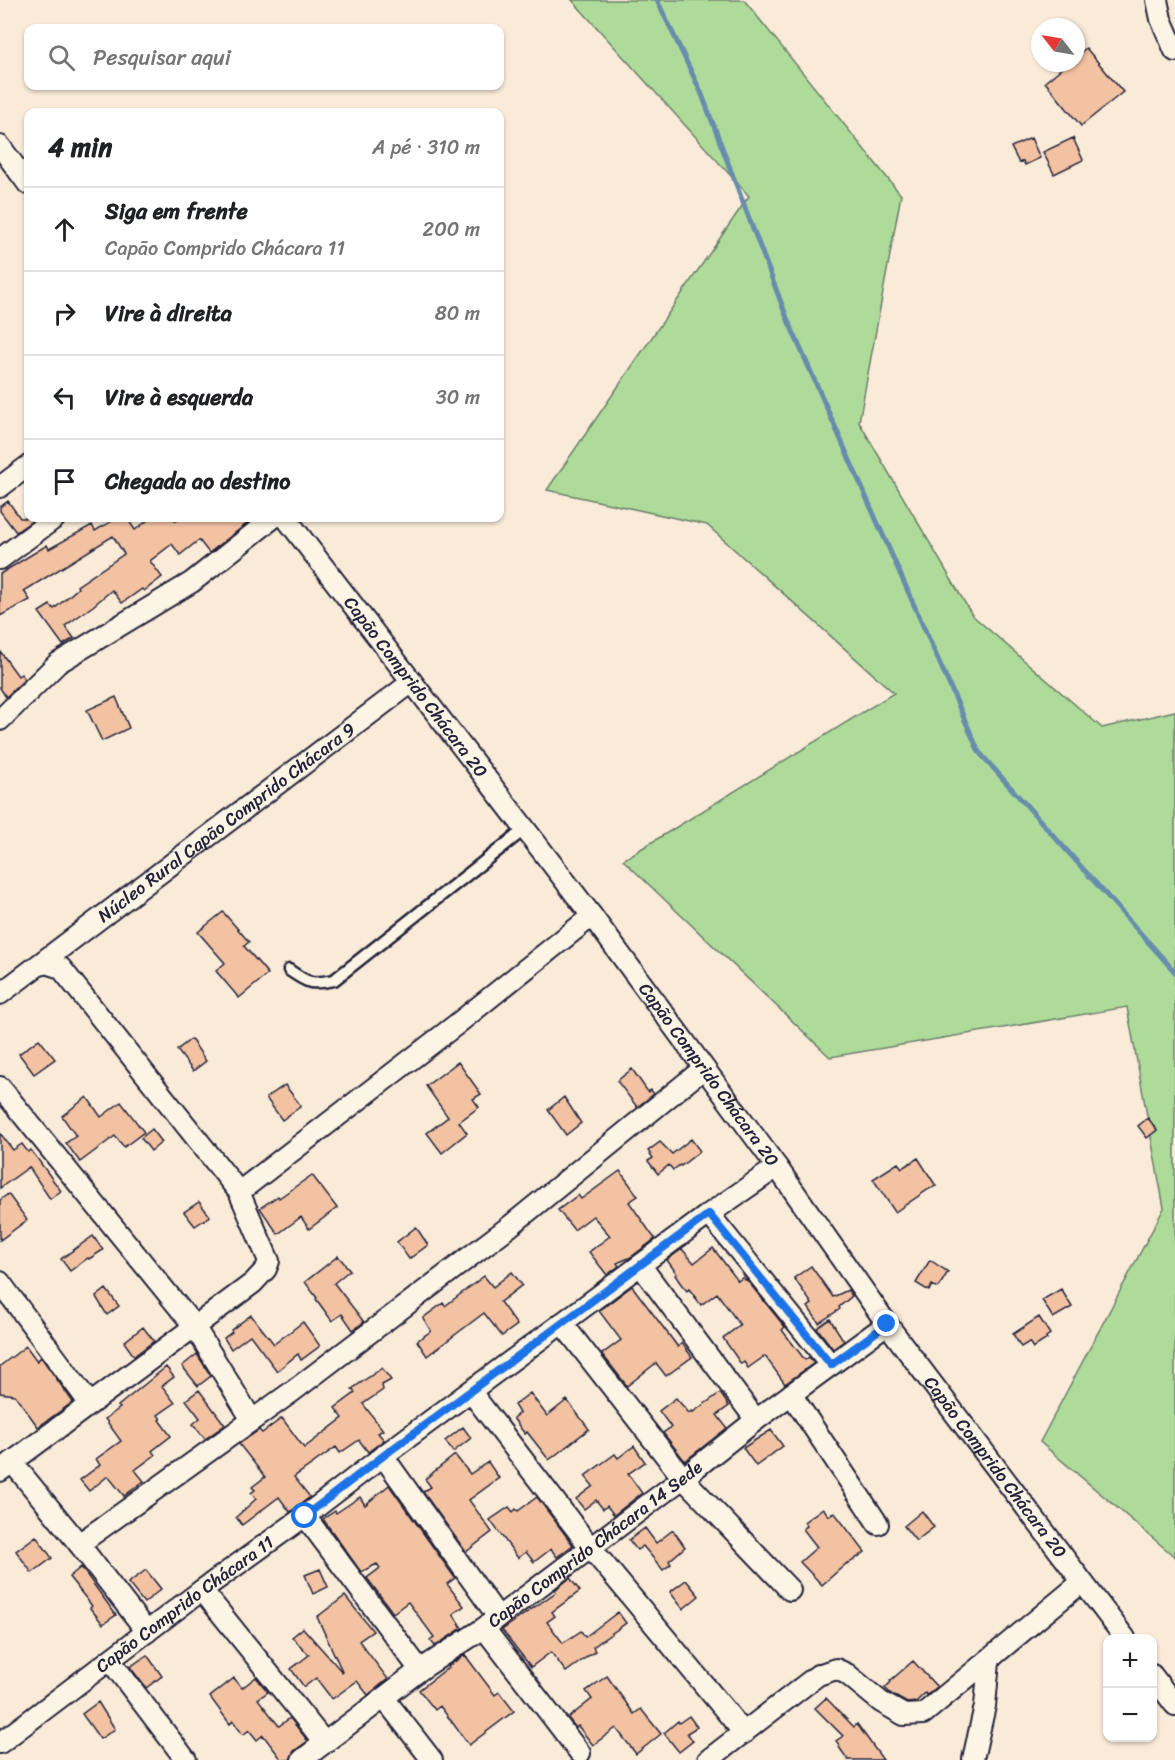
<!DOCTYPE html>
<html lang="pt">
<head>
<meta charset="utf-8">
<style>
	:root { --surface:#fff; --page:#f2f2f2; --text:#202124; --muted:#757577; --line:#e0e0e0 }
	body { margin:0; font-family:Sriracha,sans-serif; background:var(--page); color:var(--text) }
	.controls { position:absolute; right:18px; bottom:18px; display:grid; overflow:hidden; border-radius:12px; box-shadow:0 2px 4px #0004 }
	.controls button { width:54px; height:54px; display:grid; place-items:center; padding:0; border:0; border-bottom:2px solid var(--line); background:var(--surface); color:var(--text); font:30px sans-serif }
	.compass { position:absolute; left:1031px; top:18px; width:54px; height:54px; border-radius:50%; background:var(--surface); box-shadow:0 2px 4px #0004; rotate:301deg }
	.stop { position:absolute; width:18px; height:18px; margin:-14px; border:4px solid #1a73e8; border-radius:50%; background:#fff }
	.stop.end { background:#1a73e8; border-color:#fff; box-shadow:0 2px 6px #0008 }
	.list { margin:0; padding:0; list-style:none }
	h2 { display:flex; justify-content:space-between; align-items:center; height:78px; margin:0; padding:0 24px; font-size:26px }
	h2 small { font-size:20px; font-weight:400; color:var(--muted) }
	.list li { display:grid; grid-template-columns:39px 1fr auto; gap:18px; align-items:center; box-sizing:border-box; height:84px; padding:0 24px; border-top:2px solid var(--line) }
	.list b { display:block; font-size:22px; white-space:nowrap }
	.list p { margin:0; font-size:20px; white-space:nowrap; color:var(--muted) }
	.list em { font-size:20px; font-style:normal; color:var(--muted) }
	.icon { flex:none; width:33px; height:33px; fill:none; stroke:currentColor; stroke-width:2; stroke-linecap:round; stroke-linejoin:round }
	.map { position:relative; flex:none; width:1175px; height:1760px; overflow:hidden }
	.search { position:absolute; background:var(--surface); box-shadow:0 2px 4px #0004; left:24px; top:24px; width:480px; height:66px; display:flex; align-items:center; gap:15px; box-sizing:border-box; padding:0 21px; border-radius:12px; color:var(--muted); font-size:22px }
	.panel { position:absolute; background:var(--surface); box-shadow:0 2px 4px #0004; left:24px; top:108px; width:480px; height:414px; border-radius:12px }
	.map>svg:first-child { display:block }
</style>
</head>
<body>
<div class="map">
<svg width="1175" height="1760" viewBox="0 0 1175 1760">
	<rect width="100%" height="100%" fill="#faebd8"/>
	<filter id="ink" filterUnits="userSpaceOnUse"><feTurbulence type="fractalNoise" baseFrequency=".0167" numOctaves="2"/><feDisplacementMap in="SourceGraphic" scale="12" xChannelSelector="R" yChannelSelector="G"/><feConvolveMatrix kernelMatrix="1 2 1 2 8 2 1 2 1" color-interpolation-filters="sRGB"/></filter>
	<g filter="url(#ink)">
		<!-- green -->
		<path fill="#afdb9a" stroke="#687e6a" stroke-width="1.5" d="M572,0H744L901,195L859,422L972,615L1102,728L1175,711V1557L1040,1442L1164,1208L1127,1007L830,1057L623,860L894,693L707,525L547,490L749,196Z"/>
		<g fill="none" stroke-linecap="round" stroke-linejoin="round">
			<!-- stream -->
			<path stroke="#688dac" stroke-width="5" d="M657,0L701,92L787,318L979,752L1175,972"/>
		</g>
		<!-- building -->
		<path fill="#f2c2a2" stroke="#22223b" stroke-width="1.5" d="M1086,48L1123,92L1081,126L1045,82L1068,63H1076V56Z
			M1031,138L1040,158L1025,165L1023,161L1019,163L1011,147Z
			M1073,138L1083,160L1054,174L1043,152Z
			M8,501L20,518H36L16,532L0,511V507Z
			M117,518H127L135,530L151,518H173L176,521L181,518H254L209,553L199,540L180,555L172,544L150,561L162,577L144,591L142,589L122,603L112,590L93,606L65,626L74,638L63,645L39,612L50,605L54,609L78,588L77,586L124,554L113,536L24,591L30,600L0,616V574L47,545L49,549L92,525L95,531Z
			M0,651L18,676L21,674L25,679L6,697L0,688Z
			M116,697L129,728L102,741L87,710Z
			M223,912L249,942L244,946L268,974L239,998L216,971L225,963L198,932Z
			M39,1039L55,1059L34,1074L19,1054Z
			M191,1039L206,1061L193,1071L177,1050Z
			M458,1062L481,1094L473,1099L479,1107L459,1122L467,1133L442,1153L427,1133L448,1117L426,1086Z
			M632,1069L648,1092L651,1090L654,1094L637,1107L617,1081Z
			M285,1085L301,1106L282,1120L266,1098Z
			M87,1097L101,1117L121,1102L144,1132L124,1147L115,1136L80,1162L66,1143L76,1136L62,1116Z
			M564,1097L581,1123L566,1135L548,1110Z
			M1148,1118L1157,1130L1147,1138L1138,1126Z
			M152,1129L162,1142L151,1151L141,1138Z
			M0,1133L13,1150L22,1144L28,1152L31,1150L61,1191L50,1199L29,1167L0,1188Z
			M691,1139L700,1151L681,1166L680,1165L673,1170L669,1165L658,1174L648,1161L653,1158L648,1151L660,1142L672,1154Z
			M918,1158L936,1186L929,1189L895,1212L873,1179L898,1163L902,1168Z
			M620,1171L638,1196L629,1202L655,1239L631,1257L617,1263L619,1266L607,1275L589,1252L610,1236L593,1216L574,1230L558,1210L578,1195L581,1199Z
			M312,1175L337,1208L309,1229L301,1217L278,1234L260,1208L278,1196L279,1198Z
			M8,1194L27,1220L0,1240V1200Z
			M199,1202L210,1216L195,1226L184,1212Z
			M416,1227L428,1245L409,1259L397,1242Z
			M93,1236L103,1250L89,1259L88,1258L70,1271L61,1259Z
			M713,1248L738,1281L743,1277L745,1280L746,1279L785,1327L782,1330L805,1360L809,1357L814,1363L785,1384L765,1356L748,1368L744,1362L741,1364L723,1338L740,1325L717,1293L701,1305L689,1289L687,1291L681,1284L675,1275L677,1274L667,1260L682,1249L694,1263Z
			M338,1256L350,1270L334,1283L364,1322L353,1330L342,1314L332,1321L316,1299L317,1298L305,1282Z
			M930,1260L948,1272L938,1288L932,1285L929,1291L916,1283Z
			M811,1266L833,1297L848,1290L852,1296L839,1307L840,1309L819,1323L808,1307L812,1304L794,1278Z
			M512,1272L522,1285L500,1302L517,1325L502,1336L484,1313L427,1356L417,1341L431,1331L423,1318L443,1303L445,1306L484,1276L493,1287Z
			M632,1286L678,1347L682,1343L692,1357L666,1376L656,1363L627,1386L602,1354L621,1340L599,1311Z
			M106,1289L119,1306L107,1315L96,1297Z
			M1061,1289L1072,1307L1053,1318L1042,1300Z
			M251,1315L274,1344L303,1322L320,1346L301,1360L298,1354L277,1371L250,1335L231,1349L224,1338L232,1332L231,1330Z
			M1039,1317L1050,1334L1046,1337L1047,1339L1033,1348L1029,1342L1021,1347L1013,1334Z
			M830,1319L844,1341L833,1349L817,1328Z
			M143,1327L154,1341L134,1356L124,1342Z
			M26,1346L37,1361L41,1357L73,1402L38,1427L15,1395L0,1393V1366Z
			M197,1354L211,1376L198,1386L182,1366Z
			M166,1367L174,1377L162,1386L175,1403L158,1415L161,1419L159,1420L171,1436L152,1451L155,1455L135,1470L144,1481L124,1496L108,1476L89,1491L80,1480L100,1465L96,1459L121,1441L105,1419L120,1408L118,1406Z
			M382,1368L391,1380L382,1385L383,1390L363,1404L383,1430L378,1433L384,1440L368,1452L359,1440L340,1453L336,1447L294,1477L310,1497L290,1512L279,1497L242,1525L236,1517L256,1499L251,1493L255,1490L252,1487L265,1477L239,1444L259,1430L262,1433L282,1418L304,1448L343,1418L335,1408L355,1393L352,1389Z
			M199,1390L225,1425L205,1439L193,1424L200,1418L186,1400Z
			M530,1393L547,1416L567,1400L589,1429L549,1460L527,1432L525,1434L513,1418L519,1413L514,1405Z
			M720,1393L729,1406L717,1415L727,1428L685,1461L663,1433L671,1427L659,1411L676,1398L689,1413L692,1411L693,1412Z
			M463,1427L471,1438L453,1452L445,1441Z
			M771,1430L783,1446L756,1466L743,1448Z
			M634,1446L645,1462L628,1474L642,1493L614,1515L607,1506L603,1509L596,1500L584,1509L576,1499L593,1486L585,1476L615,1454L618,1458Z
			M455,1455L470,1474L488,1462L499,1478L469,1500L492,1532L466,1552L423,1492L431,1487L425,1479Z
			M389,1485L455,1578L447,1584L464,1606L453,1614L462,1628L435,1646L430,1640L434,1637L408,1602L393,1613L367,1578L380,1568L377,1564L361,1572L323,1519L335,1511L336,1513L360,1497L365,1505Z
			M537,1497L573,1545L557,1557L551,1549L534,1562L526,1552L518,1558L490,1520L509,1507L513,1512L516,1509L518,1511Z
			M823,1508L829,1516L834,1512L865,1552L848,1564L847,1563L822,1585L800,1562L817,1547L803,1529L807,1526L804,1522Z
			M922,1511L934,1527L916,1541L904,1526Z
			M645,1528L656,1543L673,1530L685,1547L669,1561L671,1564L663,1570L643,1546L637,1550L629,1540Z
			M36,1536L52,1558L32,1573L16,1551Z
			M81,1567L116,1615L103,1624L90,1608L92,1606L69,1577Z
			M320,1569L328,1587L313,1594L305,1575Z
			M146,1570L161,1589L144,1603L128,1583Z
			M570,1578L580,1591L552,1612L555,1616L547,1622L563,1643L581,1631L585,1637L618,1612L626,1623L593,1647L595,1651L566,1672L551,1652L531,1667L502,1630L556,1592L555,1590Z
			M686,1580L699,1596L683,1609L670,1592Z
			M345,1596L373,1631L359,1641L388,1679L368,1695L357,1681L332,1699L316,1678L304,1687L291,1669L309,1655L292,1637L303,1628L343,1673L317,1617Z
			M147,1655L162,1676L146,1688L130,1667Z
			M465,1655L495,1695L499,1692L514,1711L469,1745L440,1706L435,1710L419,1690L449,1667L448,1666Z
			M913,1661L937,1687L927,1695L925,1693L916,1702L907,1703L891,1694L885,1688L891,1682L890,1681Z
			M607,1676L634,1714L641,1709L661,1734L636,1754L616,1728L593,1745L578,1726L576,1728L568,1718L592,1699L586,1691Z
			M256,1677L268,1692L258,1699L279,1726L290,1718L308,1741L294,1751L290,1760H282L263,1735L257,1740L249,1730L243,1735L233,1721L230,1724L210,1697L234,1678L242,1688Z
			M826,1698L854,1727L857,1724L883,1760H848L839,1747L840,1746L836,1741L843,1736L815,1708Z
			M98,1702L115,1729L100,1739L82,1714Z
			M689,1716L697,1727L687,1733L693,1741L679,1752L664,1733L678,1721L679,1723Z"/>
		<g fill="none" stroke-linecap="round" stroke-linejoin="round">
			<defs>
				<path id="lane" d="M289,970C308,983 310,985 334,980L525,829"/>
				<g id="street">
					<path d="M1157,0L1161,19L1175,51"/>
					<path d="M0,146L28,184"/>
					<path d="M0,487L28,466"/>
					<path id="s1" d="M286,518L592,916L777,1167L887,1324L1125,1638"/>
					<path d="M0,559L55,518"/>
					<path d="M0,720L58,663L192,582L273,518"/>
					<path id="s2" d="M0,994L412,682"/>
					<path d="M0,1087L194,1326L252,1420"/>
					<path d="M239,1192L457,1024L592,916"/>
					<path d="M709,1214L831,1365"/>
					<path d="M641,1266L756,1420"/>
					<path d="M0,1282L90,1404"/>
					<path d="M562,1323L683,1478L790,1590"/>
					<path d="M471,1392L590,1547L744,1733"/>
					<path d="M791,1394L878,1524"/>
					<path d="M383,1456L498,1617"/>
					<path d="M12,1462L79,1544L147,1632"/>
					<path d="M0,1471L253,1283L266,1269L269,1261L239,1192L61,968L46,963L40,965"/>
					<path d="M305,1516L420,1670"/>
					<path d="M79,1544L293,1391L510,1226L703,1069"/>
					<path d="M202,1590L325,1743"/>
					<path d="M484,1628L580,1753"/>
					<path d="M110,1660L186,1760"/>
					<path d="M1152,1675L1175,1705"/>
					<path d="M384,1698L432,1760"/>
					<path id="s3" d="M0,1743L202,1590L305,1516L383,1456L709,1214L777,1167"/>
					<path id="s4" d="M302,1760L420,1670L484,1628L683,1478L756,1420L887,1324"/>
					<path d="M708,1760L818,1675L836,1669L847,1674L881,1702L904,1715L923,1714L1082,1582"/>
					<path d="M974,1760L973,1759L985,1706L989,1661"/>
				</g>
			</defs>
			<!-- lane casing -->
			<use href="#lane" stroke="#22223b" stroke-width="15"/>
			<!-- street casing -->
			<use href="#street" stroke="#22223b" stroke-width="24"/>
			<!-- lane -->
			<use href="#lane" stroke="#fcf5e5" stroke-width="10"/>
			<!-- street -->
			<use href="#street" stroke="#fcf5e5" stroke-width="20"/>
		</g>
	</g>
	<g fill="none" stroke-linecap="round" stroke-linejoin="round" filter="url(#ink)">
		<!-- route -->
		<path stroke="#1a73e8" stroke-width="8" d="M305,1516L383,1456L709,1214L831,1365L887,1324"/>
	</g>
	<g text-anchor="middle" stroke-width="5" stroke-linejoin="round" paint-order="stroke">
		<!-- street labels -->
		<g font-size="18" fill="#22223b" stroke="#fcf5e5">
			<text dy="6" stroke="none"><textPath href="#s1" startOffset="213">Capão Comprido Chácara 20</textPath></text>
			<text dy="6" stroke="none"><textPath href="#s2" startOffset="284">Núcleo Rural Capão Comprido Chácara 9</textPath></text>
			<text dy="6" stroke="none"><textPath href="#s1" startOffset="699">Capão Comprido Chácara 20</textPath></text>
			<text dy="6" stroke="none"><textPath href="#s1" startOffset="1185">Capão Comprido Chácara 20</textPath></text>
			<text dy="6" stroke="none"><textPath href="#s4" startOffset="364">Capão Comprido Chácara 14 Sede</textPath></text>
			<text dy="6" stroke="none"><textPath href="#s3" startOffset="231">Capão Comprido Chácara 11</textPath></text>
		</g>
	</g>
</svg>
<div class="controls">
<button>+</button>
<button>−</button>
</div>
<svg class="compass" viewBox="-18 -18 36 36"><path d="M0-13l5 13h-10z" fill="#e53935"/><path d="M0 13l5-13h-10z" fill="#757577"/></svg>
<div class="stop" style="left:305px;top:1516px"></div>
<div class="stop end" style="left:887px;top:1324px"></div>
<div class="search"><svg class="icon" aria-label="search" viewBox="0 0 24 24"><circle cx="10" cy="10" r="6"/><path d="M15 15l6 6"/></svg>Pesquisar aqui</div>
<section class="panel">
<h2>4 min<small>A pé · 310 m</small></h2>
<ul class="list">
<li><svg class="icon" aria-label="ahead" viewBox="0 0 24 24"><path d="M12 20V5M6 11l6-6 6 6"/></svg><div><b>Siga em frente</b><p>Capão Comprido Chácara 11</p></div><em>200 m</em></li>
<li><svg class="icon" aria-label="right" viewBox="0 0 24 24"><path d="M7 20v-9h11M14 6l5 5-5 5"/></svg><div><b>Vire à direita</b></div><em>80 m</em></li>
<li><svg class="icon" aria-label="left" viewBox="0 0 24 24"><path d="M17 20v-9H6M10 6l-5 5 5 5"/></svg><div><b>Vire à esquerda</b></div><em>30 m</em></li>
<li><svg class="icon" aria-label="arrive" viewBox="0 0 24 24"><path d="M6 21V4h12l-3 4 3 4H6"/></svg><div><b>Chegada ao destino</b></div></li>
</ul>
</section>
</div>
</body>
</html>
